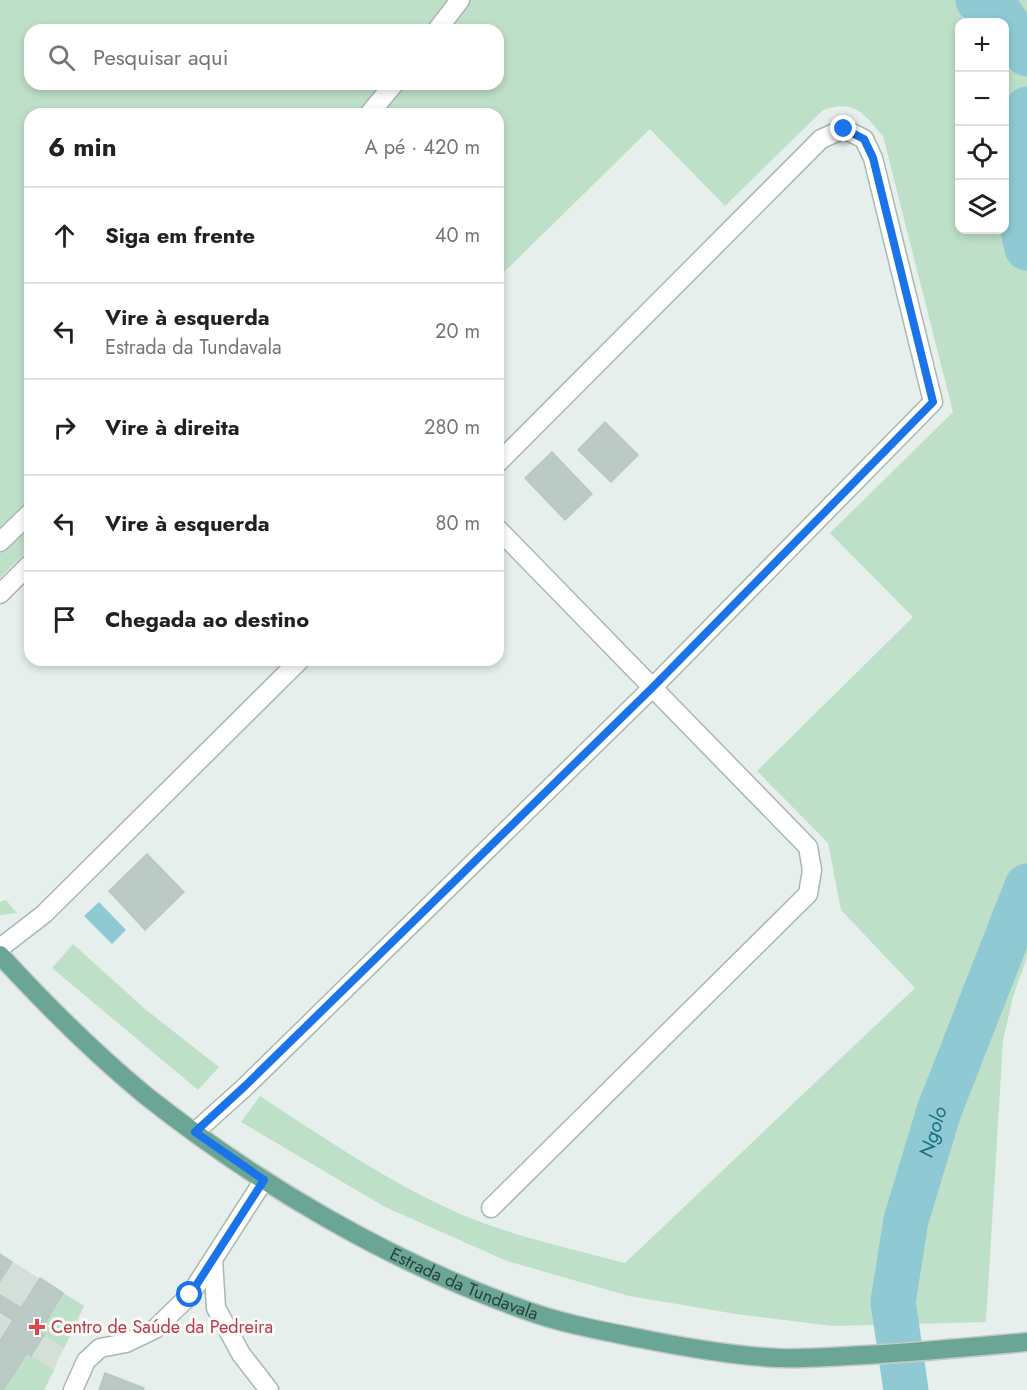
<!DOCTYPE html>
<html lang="pt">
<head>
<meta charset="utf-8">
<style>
	:root { --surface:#fff; --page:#f6f6f6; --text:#202124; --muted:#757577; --line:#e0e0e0 }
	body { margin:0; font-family:Jost,sans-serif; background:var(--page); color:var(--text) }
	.controls { position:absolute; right:18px; top:18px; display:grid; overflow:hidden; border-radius:12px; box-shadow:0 3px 9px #0003 }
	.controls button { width:54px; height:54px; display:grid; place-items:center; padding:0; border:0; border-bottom:2px solid var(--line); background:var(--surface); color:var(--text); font:30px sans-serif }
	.stop { position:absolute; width:18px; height:18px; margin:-14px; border:4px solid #1a73e8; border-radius:50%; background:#fff }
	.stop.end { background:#1a73e8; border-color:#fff; box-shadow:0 2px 6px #0008 }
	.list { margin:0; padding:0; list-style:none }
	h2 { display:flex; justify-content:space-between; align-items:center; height:78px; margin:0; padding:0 24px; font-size:26px }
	h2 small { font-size:20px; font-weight:400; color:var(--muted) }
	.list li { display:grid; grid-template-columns:39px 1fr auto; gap:18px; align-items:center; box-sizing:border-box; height:96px; padding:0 24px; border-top:2px solid var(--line) }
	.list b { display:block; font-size:22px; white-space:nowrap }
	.list p { margin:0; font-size:20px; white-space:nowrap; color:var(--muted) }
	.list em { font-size:20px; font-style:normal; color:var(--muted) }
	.icon { flex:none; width:33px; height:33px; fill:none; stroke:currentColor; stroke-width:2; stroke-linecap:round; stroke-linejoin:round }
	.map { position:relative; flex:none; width:1027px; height:1390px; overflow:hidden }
	.search { position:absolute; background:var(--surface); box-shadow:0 3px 9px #0003; left:24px; top:24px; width:480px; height:66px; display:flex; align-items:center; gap:15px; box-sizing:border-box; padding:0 21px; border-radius:18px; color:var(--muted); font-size:22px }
	.panel { position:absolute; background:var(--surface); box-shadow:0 3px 9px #0003; left:24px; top:108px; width:480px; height:558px; border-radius:18px }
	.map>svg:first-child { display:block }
</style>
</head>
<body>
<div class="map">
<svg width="1027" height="1390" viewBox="0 0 1027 1390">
	<rect width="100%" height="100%" fill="#e6efeb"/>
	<!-- built -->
	<path fill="#d4dfda" d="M0,1254L84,1306L44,1390H0Z"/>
	<!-- green -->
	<path fill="#bfe0c8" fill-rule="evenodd" d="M0,0H1027V957L1013,997L1003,1041L986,1322L833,1326L736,1314L629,1296L507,1261L385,1207L241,1122L260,1096C324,1138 387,1181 458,1213C511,1236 569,1248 625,1263L915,988L841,910L828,843L757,771L913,617L830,533L953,412L883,136C863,113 855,99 823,110L725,206L650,129L498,278V114H30V548L0,578ZM960,22H1004V230H960ZM30,30H498V84H30Z
		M6,900L17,913L0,915V902Z
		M73,944L145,1009L219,1067L198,1090L52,968Z
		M63,1293L84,1306L64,1348L40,1332Z
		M27,1353L54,1370L44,1390H0H3Z"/>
	<!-- water -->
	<path fill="#8ec9d4" d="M99,902L126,930L112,944L84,916Z"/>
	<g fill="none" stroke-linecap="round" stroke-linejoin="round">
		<!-- river -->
		<g stroke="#8ec9d4" stroke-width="45">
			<path d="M978,0L1002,16L1027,54"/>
			<path d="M1027,109L1008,167L1027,248"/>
			<path id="s1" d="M906,1390L893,1302L906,1220L939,1111L1027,886"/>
		</g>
	</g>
	<!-- building -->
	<path fill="#bbcac4" stroke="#b8c9c2" stroke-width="1.5" d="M605,422L638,455L611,482L578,450Z
		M552,452L592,494L565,520L525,478Z
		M147,854L184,892L145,930L109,891Z
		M0,1254L12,1262L0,1281Z
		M40,1278L63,1293L40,1332L44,1335L31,1356L27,1353L3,1390L0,1388V1341L13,1320L0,1312V1295L21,1308Z
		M105,1373L144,1388L143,1390H99Z"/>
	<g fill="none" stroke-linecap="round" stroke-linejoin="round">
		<defs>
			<path id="minor" d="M437,30L460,0
				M369,114L394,84
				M0,542L30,513
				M0,594L30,564
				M0,948L44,914L300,660
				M195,1132L245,1087L652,688L933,402L873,158L864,139L844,129L821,139L498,463
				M491,1208L808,894L812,870L808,847L498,529
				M213,1259L216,1308L241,1354L269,1390
				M73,1390L86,1361L100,1348L126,1343L155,1329L190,1295L264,1180"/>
			<g id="major">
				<path id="s2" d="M0,955C45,1004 93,1052 145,1095C257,1184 390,1262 525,1310C563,1324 603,1331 643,1339C688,1348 734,1356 780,1358C808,1359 838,1356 866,1355C920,1352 973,1347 1027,1342"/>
			</g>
		</defs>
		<!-- minor casing -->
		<use href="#minor" stroke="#a8b8b2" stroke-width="21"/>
		<!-- major casing -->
		<use href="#major" stroke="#c2cac8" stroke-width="21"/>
		<!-- minor -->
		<use href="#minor" stroke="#fff" stroke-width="18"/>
		<!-- major -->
		<use href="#major" stroke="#6aa596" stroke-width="18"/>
	</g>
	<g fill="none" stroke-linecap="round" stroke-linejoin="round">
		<!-- route -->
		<path stroke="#1a73e8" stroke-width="8" d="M190,1295L264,1180L195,1132L245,1086L652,688L933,402L873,158L864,139L844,129"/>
	</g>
	<!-- markers -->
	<path fill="#e0444e" stroke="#f7fbf9" stroke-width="2" d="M34 1318h6v6h6v6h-6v6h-6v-6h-6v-6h6z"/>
	<g text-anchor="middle" stroke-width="6" stroke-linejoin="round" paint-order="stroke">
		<!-- street labels -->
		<g font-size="18" fill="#24423a" stroke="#f7fbf9">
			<text dy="6" stroke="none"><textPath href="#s2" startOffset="574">Estrada da Tundavala</textPath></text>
		</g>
		<!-- health labels -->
		<g font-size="18" fill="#be3a42" stroke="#f7fbf9" text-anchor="start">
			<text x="51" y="1333">Centro de Saúde da Pedreira</text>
		</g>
		<!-- water labels -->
		<g font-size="20" font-style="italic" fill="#1c6f80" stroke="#f7fbf9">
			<text dy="7" stroke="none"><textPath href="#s1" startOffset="264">Ngolo</textPath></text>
		</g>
	</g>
</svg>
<div class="controls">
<button>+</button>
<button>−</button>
<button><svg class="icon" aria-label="locate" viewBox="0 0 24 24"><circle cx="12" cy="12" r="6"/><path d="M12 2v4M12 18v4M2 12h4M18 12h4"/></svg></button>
<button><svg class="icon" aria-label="layers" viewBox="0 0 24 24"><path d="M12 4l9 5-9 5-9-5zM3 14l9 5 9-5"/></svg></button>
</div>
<div class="stop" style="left:190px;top:1295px"></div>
<div class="stop end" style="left:844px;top:129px"></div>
<div class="search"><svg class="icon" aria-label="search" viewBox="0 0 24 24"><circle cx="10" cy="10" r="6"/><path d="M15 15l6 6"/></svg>Pesquisar aqui</div>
<section class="panel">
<h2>6 min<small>A pé · 420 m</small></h2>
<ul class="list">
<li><svg class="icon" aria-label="ahead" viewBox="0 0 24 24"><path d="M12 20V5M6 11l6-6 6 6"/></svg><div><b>Siga em frente</b></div><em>40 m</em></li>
<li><svg class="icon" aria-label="left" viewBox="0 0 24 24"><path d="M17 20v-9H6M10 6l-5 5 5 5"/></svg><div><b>Vire à esquerda</b><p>Estrada da Tundavala</p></div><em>20 m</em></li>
<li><svg class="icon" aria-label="right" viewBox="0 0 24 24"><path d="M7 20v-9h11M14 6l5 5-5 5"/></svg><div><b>Vire à direita</b></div><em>280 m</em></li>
<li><svg class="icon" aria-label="left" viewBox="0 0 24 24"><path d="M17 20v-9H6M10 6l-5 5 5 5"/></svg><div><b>Vire à esquerda</b></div><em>80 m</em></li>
<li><svg class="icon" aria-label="arrive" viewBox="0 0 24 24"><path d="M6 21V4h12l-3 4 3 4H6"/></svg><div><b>Chegada ao destino</b></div></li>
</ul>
</section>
</div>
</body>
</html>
